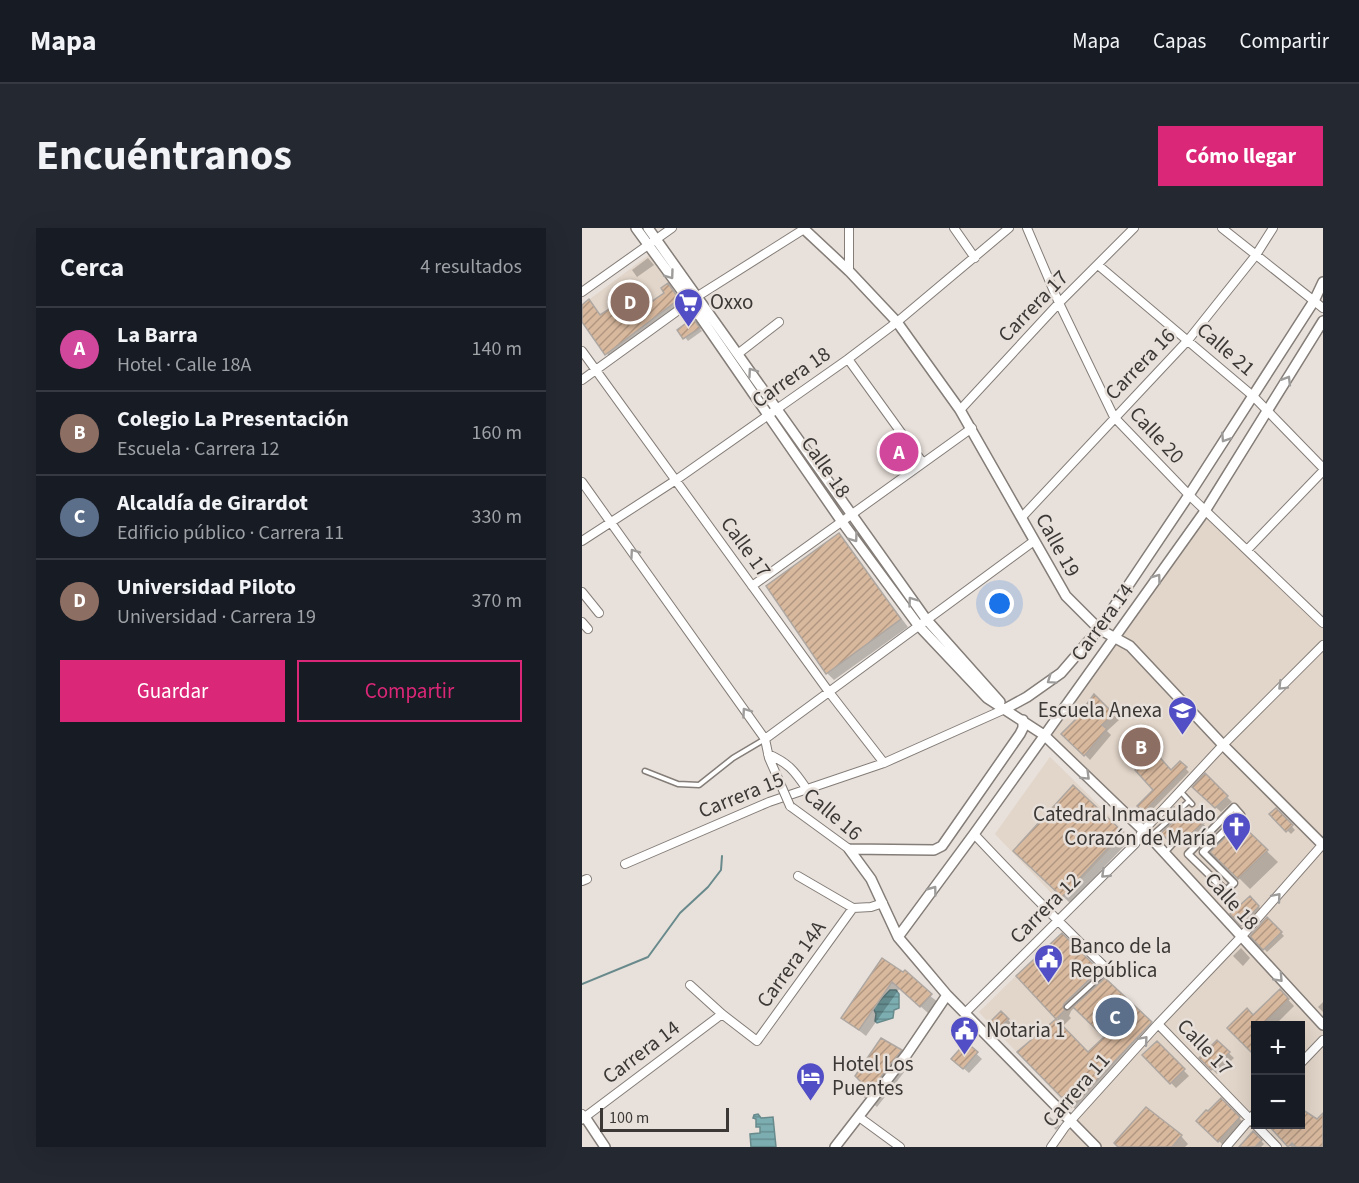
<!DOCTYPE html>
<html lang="es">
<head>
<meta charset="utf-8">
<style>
	:root { --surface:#171b24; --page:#242831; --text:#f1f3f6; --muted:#9ea1a6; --line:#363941; --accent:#db2777 }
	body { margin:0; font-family:"Source Sans 3",sans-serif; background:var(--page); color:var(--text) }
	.controls { position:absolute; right:18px; bottom:18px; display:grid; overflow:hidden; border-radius:0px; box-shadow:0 6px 24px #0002 }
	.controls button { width:54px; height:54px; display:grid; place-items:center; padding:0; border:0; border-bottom:2px solid var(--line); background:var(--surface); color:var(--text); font:30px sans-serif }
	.scale { position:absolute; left:18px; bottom:15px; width:129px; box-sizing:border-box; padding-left:6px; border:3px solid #3b3836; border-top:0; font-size:16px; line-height:21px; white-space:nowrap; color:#3b3836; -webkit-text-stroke:4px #e8e0da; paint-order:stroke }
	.you { position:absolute; left:418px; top:376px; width:21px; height:21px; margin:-15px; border:4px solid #fff; border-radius:50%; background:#1a73e8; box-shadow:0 0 0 9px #1a73e833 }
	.badge { display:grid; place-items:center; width:39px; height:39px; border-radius:50%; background:var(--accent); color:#fff; font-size:20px; font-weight:700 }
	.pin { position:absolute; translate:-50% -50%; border:3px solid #fff; box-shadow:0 2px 6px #0006 }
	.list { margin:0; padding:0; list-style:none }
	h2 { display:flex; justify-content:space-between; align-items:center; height:78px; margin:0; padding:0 24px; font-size:26px }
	h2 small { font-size:20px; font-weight:400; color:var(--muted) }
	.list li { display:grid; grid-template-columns:39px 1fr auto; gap:18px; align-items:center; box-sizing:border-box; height:84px; padding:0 24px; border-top:2px solid var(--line) }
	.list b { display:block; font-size:22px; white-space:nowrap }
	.list p { margin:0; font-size:20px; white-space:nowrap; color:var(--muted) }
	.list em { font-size:20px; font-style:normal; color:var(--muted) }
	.actions { display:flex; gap:12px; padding:18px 24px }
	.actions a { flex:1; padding:14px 0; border:2px solid var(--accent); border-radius:0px; text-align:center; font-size:21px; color:var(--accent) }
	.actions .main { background:var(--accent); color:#fff }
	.map { position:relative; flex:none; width:741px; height:919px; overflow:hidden; border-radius:0px }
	header { display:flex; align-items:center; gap:36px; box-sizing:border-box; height:84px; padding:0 30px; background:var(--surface); border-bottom:2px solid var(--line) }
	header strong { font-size:28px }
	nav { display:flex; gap:33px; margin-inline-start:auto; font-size:21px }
	.intro { display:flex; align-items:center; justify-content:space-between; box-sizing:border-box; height:144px; padding:0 36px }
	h1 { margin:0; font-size:42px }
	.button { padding:15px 27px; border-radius:0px; background:var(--accent); color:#fff; font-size:21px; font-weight:700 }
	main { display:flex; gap:36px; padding:0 36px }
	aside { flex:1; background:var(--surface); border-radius:0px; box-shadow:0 6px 24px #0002 }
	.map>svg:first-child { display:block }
</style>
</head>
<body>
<header>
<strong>Mapa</strong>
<nav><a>Mapa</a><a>Capas</a><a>Compartir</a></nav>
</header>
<div class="intro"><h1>Encuéntranos</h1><a class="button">Cómo llegar</a></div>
<main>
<aside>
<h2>Cerca<small>4 resultados</small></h2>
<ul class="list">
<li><span class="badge" style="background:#d1479c">A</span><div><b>La Barra</b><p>Hotel · Calle 18A</p></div><em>140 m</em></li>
<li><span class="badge" style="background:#8d6e63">B</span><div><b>Colegio La Presentación</b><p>Escuela · Carrera 12</p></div><em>160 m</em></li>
<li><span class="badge" style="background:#5c6f8a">C</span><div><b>Alcaldía de Girardot</b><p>Edificio público · Carrera 11</p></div><em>330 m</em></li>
<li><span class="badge" style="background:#8d6e63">D</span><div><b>Universidad Piloto</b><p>Universidad · Carrera 19</p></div><em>370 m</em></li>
</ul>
<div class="actions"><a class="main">Guardar</a><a>Compartir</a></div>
</aside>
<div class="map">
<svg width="741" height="919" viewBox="0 0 741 919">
	<defs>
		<pattern id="water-rules" width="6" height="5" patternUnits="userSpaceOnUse" patternTransform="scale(1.5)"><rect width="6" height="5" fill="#7cadb1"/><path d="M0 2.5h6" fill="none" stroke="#678e91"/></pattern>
		<pattern id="building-hatch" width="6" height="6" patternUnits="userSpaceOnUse" patternTransform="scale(1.5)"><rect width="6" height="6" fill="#d9b99e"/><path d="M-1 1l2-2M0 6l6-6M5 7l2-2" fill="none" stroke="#b19782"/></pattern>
	</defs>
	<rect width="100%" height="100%" fill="#e8e0da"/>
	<!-- built -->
	<path fill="#e2d5c9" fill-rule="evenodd" d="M67,27L98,71L23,127L0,94V77Z
		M623,283L741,395V919H469L659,709L566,606L463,508ZM674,798H718V896H674Z
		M468,529L544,604L478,674L413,606Z
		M434,748L474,790L489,777L539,828L489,882L397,784Z"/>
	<!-- water -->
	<path fill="url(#water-rules)" stroke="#688a8c" stroke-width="1.5" d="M308,762H314L317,766V780L312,782L311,790L295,795L293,793L294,786L291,780Z
		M176,886L179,890L191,889L194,919H169L168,906L178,905V899H174V891L171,890L172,887Z"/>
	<!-- shadow -->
	<path fill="#0003" fill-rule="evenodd" d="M66,30L72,37L55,49L50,42Z
		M91,62L102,77L29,131L0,92V79H12L19,88L52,87Z
		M114,96L120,103L106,113L97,102Z
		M321,218L334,236L321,245L316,240Z
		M256,307L326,399L252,452L245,445Z
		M512,469L537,492L525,503L529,507L508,532L482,506L497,491Z
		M598,535L607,544L566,586L558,578Z
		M623,547L650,574L639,584L612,559Z
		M491,559L547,613L488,675L433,623Z
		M592,581L597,588L604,592L616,590L625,600L608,614L602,608L598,611H591V615L581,605L595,592H588L585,589Z
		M694,582L713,602L709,606L689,586Z
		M658,597L696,634L668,661L631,624Z
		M668,670L682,684L665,702L650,686Z
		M686,691L702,708L685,724L670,708Z
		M480,707L576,802L497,885L437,824L476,791L436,748ZM493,779L524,809L506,826L480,799L489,790L487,788L489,783Z
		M659,720L668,730L661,738L651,728Z
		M301,732L356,774L346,785L318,760L284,808L261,790Z
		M698,763L712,778L692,798H674L671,789Z
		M741,774V784L736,779Z
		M419,785L429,795L418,805L409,795Z
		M635,814L652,830L635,846L619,830Z
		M575,815L607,848L594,860L562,827Z
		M384,816L400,831L387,845L371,831Z
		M319,823L330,834L295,879L276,862L281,854Z
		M639,872L662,895L642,918L616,893Z
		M564,881L599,908L606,916L603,919H537Z
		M741,887V919H709L688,896H718L735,893Z
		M468,889L478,898L474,902L465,893Z
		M671,905L682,916L679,919H659Z"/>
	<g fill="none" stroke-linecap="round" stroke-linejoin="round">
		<!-- stream -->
		<path stroke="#688a8c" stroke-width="2" d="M0,756L66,729L98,685L126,659L139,642L140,628"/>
	</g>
	<!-- building -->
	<path fill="url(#building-hatch)" stroke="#aea7a1" stroke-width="1.5" d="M86,55L97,71L23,127L0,94V77L7,71L18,87L41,72L51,86L82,65L79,60Z
		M111,90L118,100L101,111L95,102Z
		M316,210L330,230L314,241L301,220Z
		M257,305L319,391L244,446L184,358Z
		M512,466L532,486L520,497L525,501L502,528L479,506L495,490Z
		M573,524L589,542L598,533L605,539L562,584L555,578L571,562L553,542Z
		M623,545L646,568L633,580L610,559Z
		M491,557L541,604L480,669L431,623Z
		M592,579L594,587L599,586L604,590L612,584L622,595L603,611L597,604L593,608L587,607V613L579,605L591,594L589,588L582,589Z
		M694,580L711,597L704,604L687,586Z
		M658,595L686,622L656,651L628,624Z
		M668,668L677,678L659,698L648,686Z
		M685,689L700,704L681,722L668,708Z
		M480,705L517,742L482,776L481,779L483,782L474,791L434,748Z
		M300,730L321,744L323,742L350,766L338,779L310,754L277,802L259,790Z
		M523,750L570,794L489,879L435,824L474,791L506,824L522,809L491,779Z
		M698,761L707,771L679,798H674V829L645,800L665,780L671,787Z
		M419,783L427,791L414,803L407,795Z
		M299,810L320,822L283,869L274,862L279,854L273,848Z
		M635,812L648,824L629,842L617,830Z
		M575,813L603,841L588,856L560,827Z
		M384,814L396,824L381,841L369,831Z
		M639,870L658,889L636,914L614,893L624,882L626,883Z
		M564,879L600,907L590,919H536L532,915Z
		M718,880L735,891L741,885V919H714L710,915L706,919L686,897H713L718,898Z
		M671,903L680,912L673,919H657Z"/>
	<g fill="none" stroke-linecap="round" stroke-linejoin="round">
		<defs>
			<path id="service" d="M63,543L96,556L117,557L151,530L183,511
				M599,564L610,576
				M596,583L607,573
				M569,608L587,592
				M584,624L592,615L590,610
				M485,779L523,744"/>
			<path id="pedestrian" d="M652,579L659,587L621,624L652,655L644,663L606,626Z"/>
			<path id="minor" d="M372,0L393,30
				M445,0L477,75L532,189L607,267L741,395
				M640,0L741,80
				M516,37L671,168L741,240
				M267,43V0
				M0,64L90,0
				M0,123L247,464L302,535
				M157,125L197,94
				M266,131L341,235
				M0,152L116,68L222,1
				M378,182L477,75L552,0
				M0,254L183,511L187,530L198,555
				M440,289L607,111L674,27L691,0
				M0,313L94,252L266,131L315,94L427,0
				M665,322L741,243
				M170,358L390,200
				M0,364L17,385
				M0,394L6,401
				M183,511L452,313
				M186,526C206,535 212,542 224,560
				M208,578L267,621
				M392,606C436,653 480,697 525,741L523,744
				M43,636L187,574L302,535L423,481
				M216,648L271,680
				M0,653L5,651
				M271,680L289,679L301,675
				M108,757L140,786L175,813L271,680
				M383,785L553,616L560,604L641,517L741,417
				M576,796L695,919
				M718,836L741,812
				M0,886L3,889L140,786
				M277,889L318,919
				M469,919L483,899L576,796L659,709L741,616
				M644,919L674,884"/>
			<path id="tertiary" d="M54,0L108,74L260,294L336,397L405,470L462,507L568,609L741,797
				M66,0L344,391L418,474
				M221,0L267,43L315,94L378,182L484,368L517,401L548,418L641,517L741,617
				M423,481L445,469L479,445L517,401L607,267L732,73L741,54
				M267,621L289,651L316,709L338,735L365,767L514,919
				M267,621L352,622L360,618L438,506L441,500V492
				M316,709L392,606L623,283L741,93
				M0,891L3,889L23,919
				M253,919L325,826L365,767"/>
		</defs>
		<!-- service casing -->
		<use href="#service" stroke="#847d78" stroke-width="7"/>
		<!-- pedestrian casing -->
		<use href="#pedestrian" stroke="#847d78" stroke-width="9"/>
		<!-- minor casing -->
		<use href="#minor" stroke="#847d78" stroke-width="10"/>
		<!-- tertiary casing -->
		<use href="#tertiary" stroke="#847d78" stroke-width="12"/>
		<!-- service -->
		<use href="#service" stroke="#fff" stroke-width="4"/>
		<!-- pedestrian -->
		<use href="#pedestrian" stroke="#fff" stroke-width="6"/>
		<!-- minor -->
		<use href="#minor" stroke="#fff" stroke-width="8"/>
		<!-- tertiary -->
		<use href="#tertiary" stroke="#fff" stroke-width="9"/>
		<defs>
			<path id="minor-bridge" d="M198,555L208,578"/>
		</defs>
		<!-- minor-bridge casing -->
		<use href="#minor-bridge" stroke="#847d78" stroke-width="10" stroke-linecap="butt"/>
		<!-- minor-bridge -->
		<use href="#minor-bridge" stroke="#fff" stroke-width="8"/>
	</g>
	<!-- one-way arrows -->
	<defs><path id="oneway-chevron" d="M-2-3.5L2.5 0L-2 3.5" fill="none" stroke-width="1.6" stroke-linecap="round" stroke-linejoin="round" transform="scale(1.5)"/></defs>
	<g stroke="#9d9c9a">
		<use href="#oneway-chevron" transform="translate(88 47) rotate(54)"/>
		<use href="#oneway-chevron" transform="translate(170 144) rotate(-125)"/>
		<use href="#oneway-chevron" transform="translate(705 152) rotate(-59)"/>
		<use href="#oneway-chevron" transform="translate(643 210) rotate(123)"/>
		<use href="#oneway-chevron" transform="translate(272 310) rotate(54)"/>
		<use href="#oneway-chevron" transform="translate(52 325) rotate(-125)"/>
		<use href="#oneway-chevron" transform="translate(575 350) rotate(-54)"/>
		<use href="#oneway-chevron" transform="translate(330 373) rotate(-126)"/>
		<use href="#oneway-chevron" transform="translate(469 452) rotate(145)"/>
		<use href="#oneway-chevron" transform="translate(700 458) rotate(135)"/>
		<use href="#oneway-chevron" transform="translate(164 484) rotate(-125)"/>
		<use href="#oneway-chevron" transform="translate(504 548) rotate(44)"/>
		<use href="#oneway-chevron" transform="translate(523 646) rotate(136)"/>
		<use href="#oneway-chevron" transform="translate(351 662) rotate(-53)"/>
		<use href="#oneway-chevron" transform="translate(695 669) rotate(-49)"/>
		<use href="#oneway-chevron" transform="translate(697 750) rotate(47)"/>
		<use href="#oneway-chevron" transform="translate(562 812) rotate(-49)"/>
	</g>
	<!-- icons -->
	<defs>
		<symbol id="supermarket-pin" viewBox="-11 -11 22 30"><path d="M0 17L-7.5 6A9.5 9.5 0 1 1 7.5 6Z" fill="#524ec5" stroke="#e8e0da"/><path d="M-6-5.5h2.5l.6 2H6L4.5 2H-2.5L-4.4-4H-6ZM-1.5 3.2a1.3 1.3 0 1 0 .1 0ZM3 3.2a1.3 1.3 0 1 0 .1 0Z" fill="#fff"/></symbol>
		<symbol id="school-pin" viewBox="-11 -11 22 30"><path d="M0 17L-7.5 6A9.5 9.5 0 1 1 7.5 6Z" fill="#524ec5" stroke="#e8e0da"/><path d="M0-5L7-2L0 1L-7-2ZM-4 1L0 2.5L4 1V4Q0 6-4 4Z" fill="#fff"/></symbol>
		<symbol id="church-pin" viewBox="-11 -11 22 30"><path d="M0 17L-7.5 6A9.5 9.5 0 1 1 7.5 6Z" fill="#524ec5" stroke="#e8e0da"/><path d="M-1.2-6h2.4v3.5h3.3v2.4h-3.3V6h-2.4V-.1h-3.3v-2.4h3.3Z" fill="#fff"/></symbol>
		<symbol id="civic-pin" viewBox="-11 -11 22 30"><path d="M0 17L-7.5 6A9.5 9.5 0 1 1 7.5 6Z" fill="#524ec5" stroke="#e8e0da"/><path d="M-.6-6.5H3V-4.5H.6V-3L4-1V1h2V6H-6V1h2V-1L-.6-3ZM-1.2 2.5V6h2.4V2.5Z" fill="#fff"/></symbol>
		<symbol id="hotel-pin" viewBox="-11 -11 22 30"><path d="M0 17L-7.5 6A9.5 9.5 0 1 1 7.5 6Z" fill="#524ec5" stroke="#e8e0da"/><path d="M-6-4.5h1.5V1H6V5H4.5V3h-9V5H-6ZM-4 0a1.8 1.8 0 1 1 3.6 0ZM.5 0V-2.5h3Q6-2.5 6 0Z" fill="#fff"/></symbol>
	</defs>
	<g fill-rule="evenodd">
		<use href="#supermarket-pin" x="90" y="58" width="33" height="45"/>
		<use href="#school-pin" x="584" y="466" width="33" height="45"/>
		<use href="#church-pin" x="638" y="582" width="33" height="45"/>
		<use href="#civic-pin" x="450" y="714" width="33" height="45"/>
		<use href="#civic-pin" x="366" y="786" width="33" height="45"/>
		<use href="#hotel-pin" x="212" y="832" width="33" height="45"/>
	</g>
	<g text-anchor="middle" stroke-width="5" stroke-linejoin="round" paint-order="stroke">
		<!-- poi labels -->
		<g font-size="21" fill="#3b3836" stroke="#e8e0da" text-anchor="start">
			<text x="128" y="81">Oxxo</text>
			<text x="580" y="489" text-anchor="end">Escuela Anexa</text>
			<text x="634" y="593" text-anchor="end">Catedral Inmaculado<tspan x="634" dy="24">Corazón de María</tspan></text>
			<text x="488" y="725">Banco de la<tspan x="488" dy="24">República</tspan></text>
			<text x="404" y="809">Notaria 1</text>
			<text x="250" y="843">Hotel Los<tspan x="250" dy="24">Puentes</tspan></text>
		</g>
		<!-- street labels -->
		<g font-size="21" fill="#3b3836" stroke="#e8e0da">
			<text transform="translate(451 78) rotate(-46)" y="7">Carrera 17</text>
			<text transform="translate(644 121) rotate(41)" y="7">Calle 21</text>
			<text transform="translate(558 136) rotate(-46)" y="7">Carrera 16</text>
			<text transform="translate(209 149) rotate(-35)" y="7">Carrera 18</text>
			<text transform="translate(575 207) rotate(47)" y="7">Calle 20</text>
			<text transform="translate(244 239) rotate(55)" y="7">Calle 18</text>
			<text transform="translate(476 317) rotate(61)" y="7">Calle 19</text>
			<text transform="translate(164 319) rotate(54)" y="7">Calle 17</text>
			<text transform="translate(520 394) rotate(-54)" y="7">Carrera 14</text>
			<text transform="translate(159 567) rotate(-22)" y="7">Carrera 15</text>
			<text transform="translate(251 586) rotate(40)" y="7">Calle 16</text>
			<text transform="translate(650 673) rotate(48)" y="7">Calle 18</text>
			<text transform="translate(463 680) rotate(-45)" y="7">Carrera 12</text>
			<text transform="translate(209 736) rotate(-54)" y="7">Carrera 14A</text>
			<text transform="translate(623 819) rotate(46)" y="7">Calle 17</text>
			<text transform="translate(59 824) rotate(-37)" y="7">Carrera 14</text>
			<text transform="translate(494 862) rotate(-49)" y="7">Carrera 11</text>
		</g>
	</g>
</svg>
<div class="controls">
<button>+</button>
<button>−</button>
</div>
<div class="scale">100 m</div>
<div class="you"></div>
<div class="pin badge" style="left:317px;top:224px;background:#d1479c">A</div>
<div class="pin badge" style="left:559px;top:519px;background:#8d6e63">B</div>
<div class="pin badge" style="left:533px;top:789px;background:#5c6f8a">C</div>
<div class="pin badge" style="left:48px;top:74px;background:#8d6e63">D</div>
</div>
</main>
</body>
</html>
